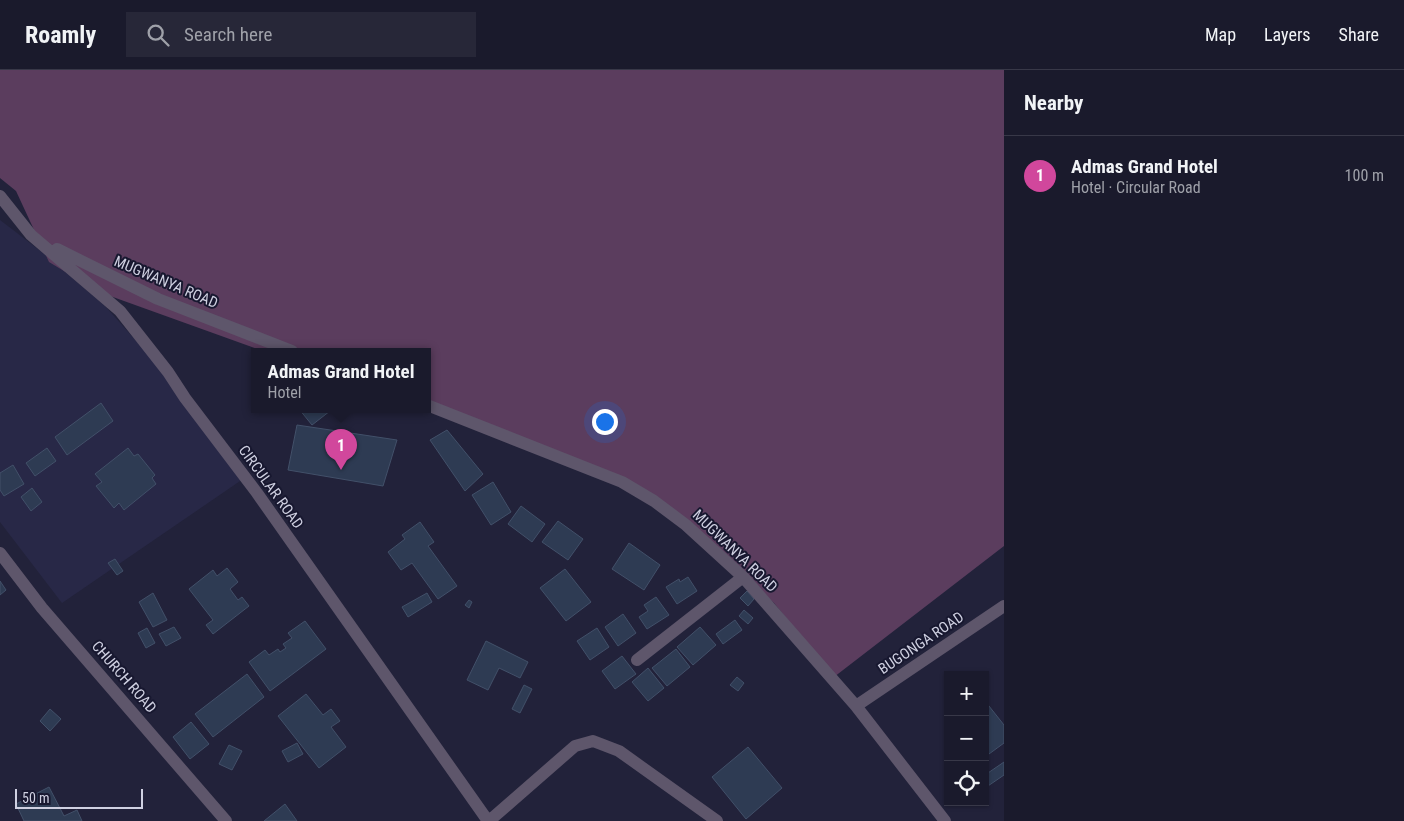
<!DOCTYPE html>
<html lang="en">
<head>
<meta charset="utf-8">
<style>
	:root { --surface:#1a1a2c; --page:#272738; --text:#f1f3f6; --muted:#9fa1a9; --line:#383848; --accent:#2563eb }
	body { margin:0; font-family:"Roboto Condensed",sans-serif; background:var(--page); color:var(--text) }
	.controls { position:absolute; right:15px; bottom:15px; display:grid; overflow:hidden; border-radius:0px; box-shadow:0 1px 4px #0004 }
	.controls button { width:45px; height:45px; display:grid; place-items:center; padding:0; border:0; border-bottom:1px solid var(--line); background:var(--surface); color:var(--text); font:25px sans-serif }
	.scale { position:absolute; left:15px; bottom:12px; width:128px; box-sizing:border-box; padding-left:5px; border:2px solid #cfd0e1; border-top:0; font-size:14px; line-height:18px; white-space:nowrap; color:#cfd0e1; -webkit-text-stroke:4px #181830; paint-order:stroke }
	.you { position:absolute; left:604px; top:351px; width:18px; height:18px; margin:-12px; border:4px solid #fff; border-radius:50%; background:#1a73e8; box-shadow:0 0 0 8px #1a73e833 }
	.badge { display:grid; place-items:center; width:32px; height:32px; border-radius:50%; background:var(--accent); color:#fff; font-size:16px; font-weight:700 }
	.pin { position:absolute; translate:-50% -41px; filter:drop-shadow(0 1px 2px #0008) }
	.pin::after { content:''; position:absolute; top:26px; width:18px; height:15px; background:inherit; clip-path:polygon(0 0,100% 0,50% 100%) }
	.popup { position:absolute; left:251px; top:278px; width:180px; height:65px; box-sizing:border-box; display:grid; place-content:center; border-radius:0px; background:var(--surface); filter:drop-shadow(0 1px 4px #0005); font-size:16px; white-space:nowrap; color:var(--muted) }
	.popup b { font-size:19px; color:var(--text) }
	.popup::after { content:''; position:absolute; left:50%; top:100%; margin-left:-10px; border:10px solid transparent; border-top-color:var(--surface) }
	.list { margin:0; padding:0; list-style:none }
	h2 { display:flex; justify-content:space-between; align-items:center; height:65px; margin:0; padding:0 20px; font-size:21px }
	h2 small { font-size:16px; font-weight:400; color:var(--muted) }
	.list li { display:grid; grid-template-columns:32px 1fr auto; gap:15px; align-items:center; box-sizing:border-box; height:80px; padding:0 20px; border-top:1px solid var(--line) }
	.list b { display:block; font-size:19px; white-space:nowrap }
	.list p { margin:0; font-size:16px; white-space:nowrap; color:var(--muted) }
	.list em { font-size:16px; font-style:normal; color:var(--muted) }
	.icon { flex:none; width:28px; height:28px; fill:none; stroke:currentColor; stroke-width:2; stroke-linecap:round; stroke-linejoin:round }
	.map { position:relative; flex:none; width:1004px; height:751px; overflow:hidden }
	header { display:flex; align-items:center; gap:30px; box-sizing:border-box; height:70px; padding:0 25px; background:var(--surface); border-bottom:1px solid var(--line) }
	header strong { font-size:24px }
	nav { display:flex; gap:28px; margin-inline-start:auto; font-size:18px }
	.search { width:350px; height:45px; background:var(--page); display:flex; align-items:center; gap:12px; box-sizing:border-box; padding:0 18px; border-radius:0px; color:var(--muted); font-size:19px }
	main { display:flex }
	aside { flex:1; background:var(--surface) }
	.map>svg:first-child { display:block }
</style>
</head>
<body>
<header>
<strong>Roamly</strong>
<div class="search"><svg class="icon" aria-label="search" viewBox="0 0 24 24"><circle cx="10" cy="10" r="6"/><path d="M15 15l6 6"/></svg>Search here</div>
<nav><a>Map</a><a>Layers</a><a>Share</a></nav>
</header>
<main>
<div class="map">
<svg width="1004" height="751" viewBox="0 0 1004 751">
	<rect width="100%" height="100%" fill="#22223a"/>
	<!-- built -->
	<path fill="#282847" d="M0,150L47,186L105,236L146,282L243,409L62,533L0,452Z"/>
	<!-- green -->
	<path fill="#5b3d5e" d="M0,0H1004V476L834,607L774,533L640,417L427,339V281H263L99,222L49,192L16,121L0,108Z"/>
	<!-- building -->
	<path fill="#2e3b53" stroke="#425069" d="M101,333L113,351L67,385L55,367Z
		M299,339H329L330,341L312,355Z
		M297,355L397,370L383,416L288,400Z
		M447,360L483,404L465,421L430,370Z
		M47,378L56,391L35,406L26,393Z
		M128,378L134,386L138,384L155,405L152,408L156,414L124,440L119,433L114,438L96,416L102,412L95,404Z
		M13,395L24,414L4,426L0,420V403Z
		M493,412L511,442L491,455L472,425Z
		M32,418L42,432L31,441L21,427Z
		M521,436L545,454L532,472L508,454Z
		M558,451L583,469L568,490L542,472Z
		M420,452L434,472L428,476L457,516L438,529L412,493L401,500L388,482L405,469L402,465Z
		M629,473L660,495L644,520L612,499Z
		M115,489L123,501L117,505L108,493Z
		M227,498L238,512L230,519L238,530L242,527L249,536L213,564L206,555L213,550L189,519L213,500L217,506Z
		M565,499L591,532L566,551L540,518Z
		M688,507L697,521L677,534L666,517L679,509L680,512Z
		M0,511L6,520L0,525Z
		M747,521L754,529L748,536L740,528Z
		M153,523L167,550L153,557L139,532Z
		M427,523L432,532L408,547L402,537Z
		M656,527L669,545L647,559L639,547L648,541L644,535Z
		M469,530L472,532L469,538L465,535Z
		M744,540L753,548L748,554L739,546Z
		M623,544L636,563L618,576L605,557Z
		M735,550L742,560L723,574L716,564Z
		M305,551L326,579L270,621L249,592L265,580L269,585L278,579L280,582L286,578L283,574L292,568L288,563Z
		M174,557L181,568L166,576L159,564Z
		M700,557L716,575L693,595L677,577Z
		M147,558L155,573L146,578L138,563Z
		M597,558L609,577L590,590L577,571Z
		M486,571L528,592L520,608L499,598L488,620L467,610Z
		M676,579L690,597L667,616L652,598Z
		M622,586L636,604L615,619L602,601Z
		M648,598L664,618L648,631L632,612Z
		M247,604L264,627L213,667L195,644Z
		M737,607L744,613L738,621L730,615Z
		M524,615L532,619L520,643L512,639Z
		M306,624L323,645L331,639L340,651L331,657L346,677L319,698L278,646Z
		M985,631L1004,655V673L989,684L985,679Z
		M50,639L61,649L50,661L40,651Z
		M191,652L209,674L190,689L173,667Z
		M297,673L303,684L288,692L282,681Z
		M229,675L242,681L232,700L219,694Z
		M748,677L782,718L746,749L712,707Z
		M1004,692V705L985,718V705Z
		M49,717L64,746L77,740L82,751H24L16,734Z
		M285,734L297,751H264Z"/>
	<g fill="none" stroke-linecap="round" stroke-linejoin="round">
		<!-- minor -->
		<path stroke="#5e566b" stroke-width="12" d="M0,126L31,165L120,241L168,302L185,328L257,423L488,751
			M57,179L158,229L292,281
			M427,335L622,412L654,431L686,455L743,507L856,636L945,751
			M0,483L42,538L226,751
			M637,590L743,507
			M856,636L1004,536
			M489,751L575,676L593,671L619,681L717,751"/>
	</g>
	<g text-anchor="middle" stroke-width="4" stroke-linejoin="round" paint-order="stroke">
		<!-- street labels -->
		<g font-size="15" fill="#cfd0e1" stroke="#181830">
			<text transform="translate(166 212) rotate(23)" y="5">MUGWANYA ROAD</text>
			<text transform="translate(271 417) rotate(54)" y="5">CIRCULAR ROAD</text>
			<text transform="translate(735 481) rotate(44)" y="5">MUGWANYA ROAD</text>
			<text transform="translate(921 573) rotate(-34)" y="5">BUGONGA ROAD</text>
			<text transform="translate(124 607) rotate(49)" y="5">CHURCH ROAD</text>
		</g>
	</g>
</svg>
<div class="controls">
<button>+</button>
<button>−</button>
<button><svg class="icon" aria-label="locate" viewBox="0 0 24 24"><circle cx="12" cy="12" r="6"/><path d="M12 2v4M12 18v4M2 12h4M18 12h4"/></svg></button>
</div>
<div class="scale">50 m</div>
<div class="you"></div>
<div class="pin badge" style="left:341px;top:400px;background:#d1479c">1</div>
<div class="popup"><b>Admas Grand Hotel</b>Hotel</div>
</div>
<aside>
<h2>Nearby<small></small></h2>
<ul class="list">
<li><span class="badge" style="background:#d1479c">1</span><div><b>Admas Grand Hotel</b><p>Hotel · Circular Road</p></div><em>100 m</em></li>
</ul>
</aside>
</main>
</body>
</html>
